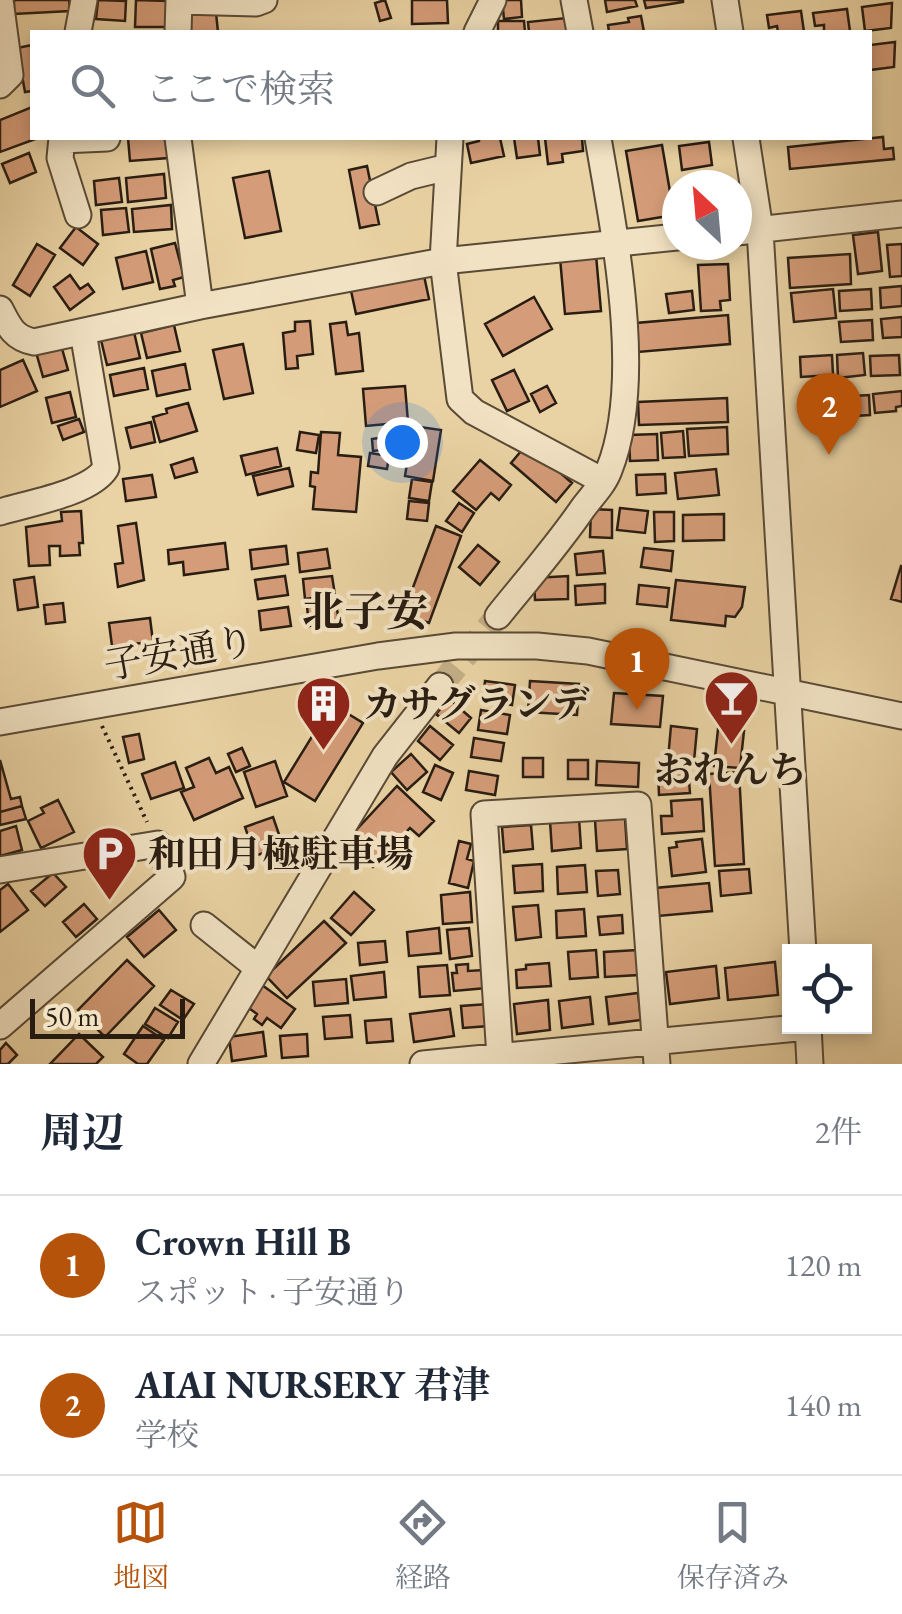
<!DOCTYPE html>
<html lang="ja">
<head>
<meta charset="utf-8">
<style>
	:root { --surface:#fff; --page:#f2f2f3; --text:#1f2937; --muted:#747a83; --line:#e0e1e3; --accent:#b45309 }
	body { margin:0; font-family:"EB Garamond","Noto Serif JP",serif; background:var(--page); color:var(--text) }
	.controls { position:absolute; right:30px; bottom:30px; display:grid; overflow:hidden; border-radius:0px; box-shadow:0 5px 15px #0003 }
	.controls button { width:90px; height:90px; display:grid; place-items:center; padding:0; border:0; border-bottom:2px solid var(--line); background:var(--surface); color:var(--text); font:50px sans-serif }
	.compass { position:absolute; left:662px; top:170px; width:90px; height:90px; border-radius:50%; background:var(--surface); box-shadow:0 5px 15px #0003; rotate:334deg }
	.scale { position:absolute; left:30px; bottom:25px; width:155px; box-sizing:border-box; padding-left:10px; border:5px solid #291d12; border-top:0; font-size:28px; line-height:35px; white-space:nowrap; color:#291d12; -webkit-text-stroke:8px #f1e2c3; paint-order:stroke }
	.you { position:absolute; left:402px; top:442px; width:35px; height:35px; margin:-25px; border:8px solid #fff; border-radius:50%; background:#1a73e8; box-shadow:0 0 0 15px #1a73e833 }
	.badge { display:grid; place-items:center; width:65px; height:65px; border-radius:50%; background:var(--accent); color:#fff; font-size:32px; font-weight:700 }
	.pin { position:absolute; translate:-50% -82px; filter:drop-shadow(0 2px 5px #0008) }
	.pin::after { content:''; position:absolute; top:52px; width:35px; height:30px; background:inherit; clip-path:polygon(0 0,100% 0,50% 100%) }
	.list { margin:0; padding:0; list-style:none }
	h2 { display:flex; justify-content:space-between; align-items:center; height:130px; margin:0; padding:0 40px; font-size:42px }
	h2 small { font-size:32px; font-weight:400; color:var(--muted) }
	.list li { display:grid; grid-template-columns:65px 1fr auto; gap:30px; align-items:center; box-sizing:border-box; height:140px; padding:0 40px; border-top:2px solid var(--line) }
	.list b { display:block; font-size:38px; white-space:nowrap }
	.list p { margin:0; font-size:32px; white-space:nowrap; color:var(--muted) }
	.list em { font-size:32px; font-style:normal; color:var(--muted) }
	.icon { flex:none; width:55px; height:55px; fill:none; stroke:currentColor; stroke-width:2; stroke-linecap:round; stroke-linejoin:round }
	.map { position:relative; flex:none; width:902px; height:1064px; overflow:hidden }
	.search { position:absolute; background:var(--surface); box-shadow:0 5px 15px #0003; left:30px; right:30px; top:30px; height:110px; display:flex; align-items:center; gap:25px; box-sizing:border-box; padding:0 35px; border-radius:0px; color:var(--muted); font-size:38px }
	.sheet { height:410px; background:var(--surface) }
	nav { display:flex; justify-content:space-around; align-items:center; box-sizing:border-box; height:140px; border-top:2px solid var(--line); background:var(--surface); font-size:28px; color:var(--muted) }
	nav a { display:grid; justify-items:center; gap:5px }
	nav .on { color:var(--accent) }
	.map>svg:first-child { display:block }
</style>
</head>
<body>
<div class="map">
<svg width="902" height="1064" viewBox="0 0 902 1064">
	<rect width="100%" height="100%" fill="#e9d2a3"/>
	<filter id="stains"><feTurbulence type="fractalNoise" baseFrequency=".002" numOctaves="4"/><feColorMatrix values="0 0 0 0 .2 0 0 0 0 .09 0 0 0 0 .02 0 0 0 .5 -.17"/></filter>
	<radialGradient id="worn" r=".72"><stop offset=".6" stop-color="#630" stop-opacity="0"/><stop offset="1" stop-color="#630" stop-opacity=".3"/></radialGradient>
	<!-- building -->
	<path fill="#d49c78" stroke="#291d12" stroke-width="2.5" d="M14,0H69L70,11L14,14Z
		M98,0L126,1L125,21L96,19Z
		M136,0L168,1V27H135Z
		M385,0L391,18L380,21L375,3Z
		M412,0H447L448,23L412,24Z
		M502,0H521L522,17L504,19Z
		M605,0H635L637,6L607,12Z
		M644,0H683V2L646,8Z
		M892,3L891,28L865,31L862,7Z
		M847,9L850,31L824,32V25L815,26L813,13Z
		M801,11L804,32H778L777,26L769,28L767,15Z
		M216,13L218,32H191L190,15Z
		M641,16L644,32H609L608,25L629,22L628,18Z
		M566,18L568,32H529L528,22Z
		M498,21H524L525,32H498Z
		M895,42L894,67L870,70V45Z
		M32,45V91L25,92L17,48Z
		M32,107V138H38L0,152V120Z
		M883,137L884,149L893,148L894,159L790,169L788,147Z
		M128,138H166L168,158L130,161Z
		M479,138H500L504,156L471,163L467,144L479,141Z
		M514,138H538L540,155L517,158Z
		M545,138H582L583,151L562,154L563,162L548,164Z
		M709,142L712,165L682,170L679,146Z
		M662,145L674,215L638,221L626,151Z
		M29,153L36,172L10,183L2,164Z
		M367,166L379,224L360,228L349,170Z
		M269,171L281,231L245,238L233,178Z
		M164,174L166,198L128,202L126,178Z
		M119,178L122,202L96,205L94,181Z
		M171,205L172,229L134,232L132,209Z
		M126,208L129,232L103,235L101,210Z
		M76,227L98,244L83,265L60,248Z
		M878,232L882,271L858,274L853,235Z
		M175,243L184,277L173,280L175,286L160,289L151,249Z
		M37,244L55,255L30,296L13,285Z
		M902,244V276L890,277L887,245Z
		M146,251L153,282L123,289L116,258Z
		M850,254L851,284L790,288L788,258Z
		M596,255L601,311L565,314L560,258Z
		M728,264L730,300L720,301L721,310L701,311L698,265Z
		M423,271L429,299L356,314L350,286Z
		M70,275L80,289L88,284L94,292L70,310L54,287Z
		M902,286V306L881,308L880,288Z
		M833,289L836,318L794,322L791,293Z
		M871,289L872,309L840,311L839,291Z
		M692,291L694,310L669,313L666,294Z
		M534,297L552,329L503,356L485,324Z
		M728,315L730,344L638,352L636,323Z
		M902,317V337L883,338L881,319Z
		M872,320L873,340L841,342L839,322Z
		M310,321L313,354L297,356L298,368L286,369L283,333L295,331V322Z
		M346,322L348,335L359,333L363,371L336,374L330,324Z
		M174,325L180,351L147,358L141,333Z
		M134,332L140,358L107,365L101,340Z
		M243,344L253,393L224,399L213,350Z
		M61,345L68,370L43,377L36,352Z
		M863,353L865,375L838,378L837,355Z
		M832,355L833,375L801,377L800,357Z
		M899,355L900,375L871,376L870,356Z
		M23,360L37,391L0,407V370Z
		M185,364L190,389L157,396L152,371Z
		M144,368L148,389L114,396L110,375Z
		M514,370L529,401L507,411L492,380Z
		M405,386L408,422L366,426L363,389Z
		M547,386L556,403L540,412L531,394Z
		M902,391V406L896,407V411L875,413L873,394Z
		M70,392L76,417L52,423L46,398Z
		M869,395L870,415L838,417L837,397Z
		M833,397L834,417L802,419L800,399Z
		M727,398L728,422L639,425L638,402Z
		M188,403L197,431L160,442L153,417L167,413L166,409Z
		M79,419L84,432L63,440L58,426Z
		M151,422L155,442L131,448L126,428Z
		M413,426L441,430L433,481L405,476Z
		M727,427L728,454L689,456L687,429Z
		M683,431L685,457L663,458L661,433Z
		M300,432L319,435L316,453L297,450Z
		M321,432L340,433L338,455L361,457L356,512L313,509L315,487L310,486L311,472L318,473Z
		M657,434L658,460L630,461L629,435Z
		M391,436L393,449L373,451L372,439Z
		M527,444L572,483L556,502L511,463Z
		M277,448L281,466L246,475L241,456Z
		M370,453L389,456L387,469L368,466Z
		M193,458L197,472L175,478L171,465Z
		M480,460L511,485L499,500L491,493L476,510L453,491Z
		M289,468L293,486L258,495L253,476Z
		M716,469L719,495L678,499L675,473Z
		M665,474L666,493L637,495L636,475Z
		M152,475L156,497L126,501L123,479Z
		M412,479L432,482L429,501L409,498Z
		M409,501L429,503L427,521L407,519Z
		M459,503L474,513L462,532L446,521Z
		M620,508L648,511L645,533L617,530Z
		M591,509L612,510V538L590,537Z
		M81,511L83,543H79L80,555L60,556V546H49L50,565L29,566L26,527L62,521L61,512Z
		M654,512H674V541L655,542Z
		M724,514V540L683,541V515Z
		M136,523L144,580L118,587L115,564L123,563L118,526Z
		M436,526L461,536L429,623L403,614Z
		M225,543L228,569L184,575L183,562L169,564L168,550Z
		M478,545L499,562L480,585L459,567Z
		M286,546L288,564L252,569L250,550Z
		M644,548L673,551L671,571L641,567Z
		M327,549L330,568L300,572L298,553Z
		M603,551L605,573L577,575L575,554Z
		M901,566H902V602L891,599Z
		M285,576L288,595L258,599L255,580Z
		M332,576L335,595L305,599L303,579Z
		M568,576V599L535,600L534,578Z
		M34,577L38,607L18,610L14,580Z
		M676,580L745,587L742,607L735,617L726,616L725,626L671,620Z
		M605,584V603L576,605L575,586Z
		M639,585L669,588L667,607L637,604Z
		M63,603L65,622L46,624L44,605Z
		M336,603L339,622L309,626L307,606Z
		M288,607L291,626L261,630L259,611Z
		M150,618L153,642L112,646L109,623Z
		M485,681L515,685L512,705L483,700Z
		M530,681L579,684L577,715L528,712Z
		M614,693L663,696L660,727L611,724Z
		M449,699L471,718L459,733L436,714Z
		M332,704L363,723L315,801L284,782Z
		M481,710L510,715L507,734L478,730Z
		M430,726L453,745L440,760L418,741Z
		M671,726L697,729L694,761L668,759Z
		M718,729L744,731L740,768L714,766Z
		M139,734L144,759L129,763L123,737Z
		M474,738L504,743L501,761L471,757Z
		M242,748L250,766L236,772L228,754Z
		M411,754L427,772L407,790L391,772Z
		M209,758L216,773L229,767L243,798L194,820L181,792L194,787L186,768Z
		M523,758H543V777H523Z
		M0,760L11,799L20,797L22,806L0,812Z
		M568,760H588V779H568Z
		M275,761L287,796L256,807L244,772Z
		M597,761L639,763L638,787L596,785Z
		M175,762L184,788L151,799L142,774Z
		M435,765L453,773L441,800L423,792Z
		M688,768L690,793L659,795L658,771Z
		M469,771L498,776L495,795L466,790Z
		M739,772L744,864L715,866L709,774Z
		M397,786L434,821L419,836L410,828L373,867L346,841Z
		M702,799L704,831L662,834L661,816H672L671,801Z
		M58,800L74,832L41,848L28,821L44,813L41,808Z
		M22,806L26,819L0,825V812Z
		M273,817L283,846L255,856L245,827Z
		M579,818L581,848L552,851L550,821Z
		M625,818L627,849L597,851L595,820Z
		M531,825L533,849L504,852L502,827Z
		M16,826L22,850L0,856V831Z
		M702,839L706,872L672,876L669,848L677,847L676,842Z
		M459,841L471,844L467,859L474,861L468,888L449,883Z
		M542,864L543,891L515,893L513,866Z
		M585,865L587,892L558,894L557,867Z
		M749,869L751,893L721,896L719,871Z
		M618,870L620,894L598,896L596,871Z
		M53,873L66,887L45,906L31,891Z
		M709,883L712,911L658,916L655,888Z
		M8,884L28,910L0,932V890Z
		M354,892L374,910L351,935L331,918Z
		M470,892L472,922L443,924L441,895Z
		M84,904L97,919L76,937L63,922Z
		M538,905L541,937L516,940L513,907Z
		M584,909L586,936L557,938L556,911Z
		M159,910L176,930L144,957L127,937Z
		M622,915L623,933L600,935L598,917Z
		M324,921L346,943L287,998L266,976Z
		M439,928L441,953L409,956L407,932Z
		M469,928L472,956L450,959L447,930Z
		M385,941L387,962L360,965L358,943Z
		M596,950L598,977L570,979L568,952Z
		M637,950L639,975L605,977L604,952Z
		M127,960L154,986L105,1037L78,1010Z
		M775,962L778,995L728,1000L725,968Z
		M549,963L551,986L517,988L516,970L526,969V965Z
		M468,964V971L484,970L486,988L454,991L452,973H457L456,965Z
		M447,965L450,995L420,997L418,967Z
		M716,966L719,998L670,1004L666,972Z
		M384,972L386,997L354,1000L351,976Z
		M346,979L348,1003L315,1006L313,982Z
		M262,985L295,1009L281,1028L267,1018L262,1025L254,1019L257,1014L246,1006Z
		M171,990L194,1004L183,1020L160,1005Z
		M638,993L641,1020L609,1024L606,997Z
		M590,997L593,1024L562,1028L559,1001Z
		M548,1000L550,1030L517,1034L514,1004Z
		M488,1004L489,1026L463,1028L461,1006Z
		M155,1008L178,1022L168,1038L145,1024Z
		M450,1009L454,1036L414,1042L410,1014Z
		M350,1015L352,1037L325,1039L323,1017Z
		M391,1019L393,1041L367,1043L365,1021Z
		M143,1026L164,1040L147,1064H138L124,1054Z
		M263,1032L266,1056L232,1061L229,1037Z
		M79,1034L103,1057L96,1064H50Z
		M307,1034L308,1056L282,1058L280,1036Z
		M6,1043L17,1055L8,1064H0V1050Z"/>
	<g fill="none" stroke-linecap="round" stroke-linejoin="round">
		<!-- minor-tunnel -->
		<path stroke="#c3ae86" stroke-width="25" stroke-dasharray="25 12" stroke-linecap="butt" d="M440,686L498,616"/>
		<defs>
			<path id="minor" d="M574,0L580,32
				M725,0L730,32
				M179,1L256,3L264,0
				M78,32L84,0
				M178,32L179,0
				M477,32L493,0
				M0,85L10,75L0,0
				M62,138L60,158L78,215
				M178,138L200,306
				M450,138L443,261L460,399L474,412L603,481
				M746,138L760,230L803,952
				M62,140L107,138
				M377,192L411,176L448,167
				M737,232L902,214
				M0,309C9,327 14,338 34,342L200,306L443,261L677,237
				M0,512C29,503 91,493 106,468L83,332
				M498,616C527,580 557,546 583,508C592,496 604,484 609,470C645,380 614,232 598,138
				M0,722L378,656L456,646H537L588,651L902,716
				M0,870L158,844L172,877L0,1026
				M204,925L258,968
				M808,1026L810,1064
				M500,1057L484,814L638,805L657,1064
				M201,1064L385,756L440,686
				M423,1064L808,1027"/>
		</defs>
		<!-- minor casing -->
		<use href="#minor" stroke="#594a36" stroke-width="29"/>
		<!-- path -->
		<path stroke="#291d12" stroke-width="4" stroke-dasharray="2.5 5" stroke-linecap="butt" d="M102,726L147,822"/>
		<!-- minor -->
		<use href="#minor" stroke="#f1e2c3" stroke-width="25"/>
	</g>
	<!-- icons -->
	<defs>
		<symbol id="bar-pin" viewBox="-11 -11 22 30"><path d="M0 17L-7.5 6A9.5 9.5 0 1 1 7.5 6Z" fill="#8f2418" stroke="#f1e2c3"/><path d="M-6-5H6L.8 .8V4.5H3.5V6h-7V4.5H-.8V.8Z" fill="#fff"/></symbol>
		<symbol id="building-pin" viewBox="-11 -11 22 30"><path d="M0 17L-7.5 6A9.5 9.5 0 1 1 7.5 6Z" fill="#8f2418" stroke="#f1e2c3"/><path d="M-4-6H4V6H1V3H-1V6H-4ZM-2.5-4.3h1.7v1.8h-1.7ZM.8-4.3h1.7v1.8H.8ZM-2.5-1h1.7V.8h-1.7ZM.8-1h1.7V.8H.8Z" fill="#fff"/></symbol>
		<symbol id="parking-pin" viewBox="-11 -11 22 30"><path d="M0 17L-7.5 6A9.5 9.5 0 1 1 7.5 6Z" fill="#8f2418" stroke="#f1e2c3"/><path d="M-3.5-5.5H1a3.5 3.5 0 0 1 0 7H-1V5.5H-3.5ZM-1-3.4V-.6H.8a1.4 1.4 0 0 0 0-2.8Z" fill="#fff"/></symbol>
	</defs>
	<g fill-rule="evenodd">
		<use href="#bar-pin" x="700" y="666" width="63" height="86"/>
		<use href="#building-pin" x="292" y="672" width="63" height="86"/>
		<use href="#parking-pin" x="78" y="822" width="63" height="86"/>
	</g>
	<g text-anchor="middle" stroke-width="8" stroke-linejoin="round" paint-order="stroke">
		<!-- street labels -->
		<g font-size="38" fill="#291d12" stroke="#f1e2c3">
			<text transform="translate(179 653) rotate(-10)" y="13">子安通り</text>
		</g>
		<!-- poi labels -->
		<g font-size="38" font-weight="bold" fill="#291d12" stroke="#f1e2c3" text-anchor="start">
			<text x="363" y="717">カサグランデ</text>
			<text x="731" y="783" text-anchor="middle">おれんち</text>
			<text x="148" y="867">和田月極駐車場</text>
		</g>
		<!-- quarter labels -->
		<g font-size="42" font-weight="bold" fill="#291d12" stroke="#f1e2c3">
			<text x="365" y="626">北子安</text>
		</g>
	</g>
	<rect width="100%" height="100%" filter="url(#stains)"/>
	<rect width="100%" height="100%" fill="url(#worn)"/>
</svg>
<div class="controls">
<button><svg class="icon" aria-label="locate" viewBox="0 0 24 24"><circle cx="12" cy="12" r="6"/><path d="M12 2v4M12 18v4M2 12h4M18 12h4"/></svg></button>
</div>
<svg class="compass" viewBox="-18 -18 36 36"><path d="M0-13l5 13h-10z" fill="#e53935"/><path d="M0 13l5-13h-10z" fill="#747a83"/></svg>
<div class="scale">50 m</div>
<div class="you"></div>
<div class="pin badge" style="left:637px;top:710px">1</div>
<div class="pin badge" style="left:829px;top:455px">2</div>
<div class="search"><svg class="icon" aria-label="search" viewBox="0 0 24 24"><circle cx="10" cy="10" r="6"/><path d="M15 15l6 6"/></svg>ここで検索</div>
</div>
<section class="sheet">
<h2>周辺<small>2件</small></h2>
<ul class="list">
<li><span class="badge">1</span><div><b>Crown Hill B</b><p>スポット · 子安通り</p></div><em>120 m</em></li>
<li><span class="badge">2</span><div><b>AIAI NURSERY 君津</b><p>学校</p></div><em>140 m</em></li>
</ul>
</section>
<nav>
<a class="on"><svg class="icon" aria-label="map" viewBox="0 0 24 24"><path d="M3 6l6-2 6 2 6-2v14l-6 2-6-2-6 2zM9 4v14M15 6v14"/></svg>地図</a>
<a><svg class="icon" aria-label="directions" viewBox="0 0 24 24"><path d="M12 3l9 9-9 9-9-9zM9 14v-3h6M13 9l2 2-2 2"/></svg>経路</a>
<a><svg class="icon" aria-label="saved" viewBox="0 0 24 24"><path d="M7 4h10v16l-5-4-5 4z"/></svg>保存済み</a>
</nav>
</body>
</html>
